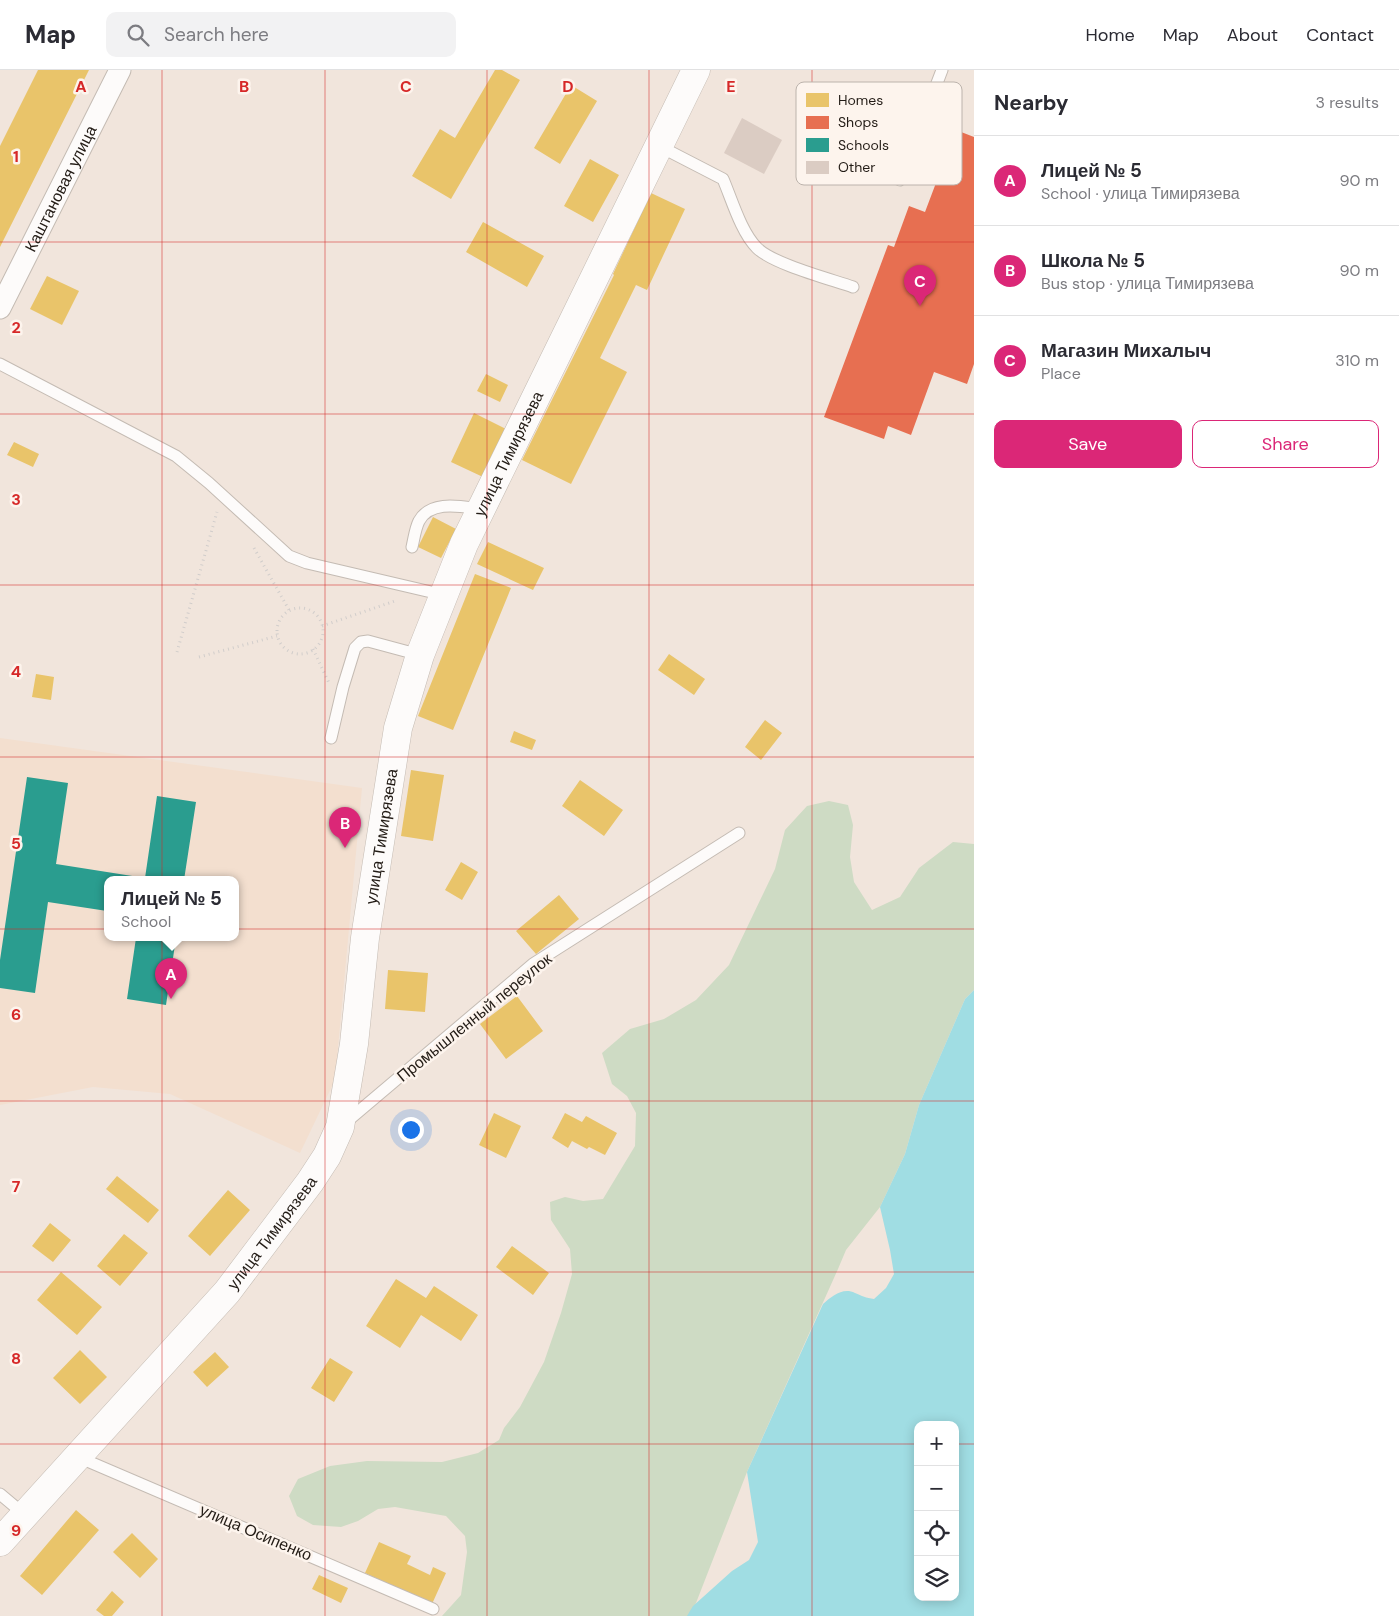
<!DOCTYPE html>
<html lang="en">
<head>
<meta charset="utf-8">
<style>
	:root { --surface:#fff; --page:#f2f2f3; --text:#2b2b33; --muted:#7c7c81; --line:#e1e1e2; --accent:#db2777 }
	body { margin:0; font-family:"DM Sans",sans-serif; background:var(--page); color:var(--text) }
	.controls { position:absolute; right:15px; bottom:15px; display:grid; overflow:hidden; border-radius:10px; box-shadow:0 2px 12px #0003 }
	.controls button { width:45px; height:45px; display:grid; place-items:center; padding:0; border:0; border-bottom:1px solid var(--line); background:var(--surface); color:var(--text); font:25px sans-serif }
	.you { position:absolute; left:410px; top:1059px; width:18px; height:18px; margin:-12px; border:4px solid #fff; border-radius:50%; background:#1a73e8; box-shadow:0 0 0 8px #1a73e833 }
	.badge { display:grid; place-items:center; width:32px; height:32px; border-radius:50%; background:var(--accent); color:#fff; font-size:16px; font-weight:700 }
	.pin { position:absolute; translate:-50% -41px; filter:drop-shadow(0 1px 2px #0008) }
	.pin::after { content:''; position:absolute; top:26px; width:18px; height:15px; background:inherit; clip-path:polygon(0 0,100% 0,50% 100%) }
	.popup { position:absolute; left:104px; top:806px; width:135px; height:65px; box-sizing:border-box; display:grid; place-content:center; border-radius:10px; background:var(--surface); filter:drop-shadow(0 1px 4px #0005); font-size:16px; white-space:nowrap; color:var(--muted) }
	.popup b { font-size:19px; color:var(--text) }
	.popup::after { content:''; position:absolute; left:50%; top:100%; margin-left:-10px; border:10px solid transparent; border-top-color:var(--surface) }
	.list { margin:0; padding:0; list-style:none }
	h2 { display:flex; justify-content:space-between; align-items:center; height:65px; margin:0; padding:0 20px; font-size:21px }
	h2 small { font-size:16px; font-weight:400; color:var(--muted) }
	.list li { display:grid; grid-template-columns:32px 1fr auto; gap:15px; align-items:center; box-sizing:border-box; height:90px; padding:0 20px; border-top:1px solid var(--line) }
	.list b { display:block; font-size:19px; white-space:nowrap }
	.list p { margin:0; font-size:16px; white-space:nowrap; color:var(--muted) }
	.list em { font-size:16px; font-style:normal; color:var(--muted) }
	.actions { display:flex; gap:10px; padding:15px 20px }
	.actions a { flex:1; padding:11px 0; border:1px solid var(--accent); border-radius:10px; text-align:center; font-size:18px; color:var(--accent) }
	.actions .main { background:var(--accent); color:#fff }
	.icon { flex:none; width:28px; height:28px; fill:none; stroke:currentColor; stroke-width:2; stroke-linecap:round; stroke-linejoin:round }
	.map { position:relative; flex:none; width:974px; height:1546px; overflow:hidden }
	header { display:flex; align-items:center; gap:30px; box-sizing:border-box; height:70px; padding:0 25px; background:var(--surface); border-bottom:1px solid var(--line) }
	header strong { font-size:24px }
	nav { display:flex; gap:28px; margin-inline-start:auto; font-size:18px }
	.search { width:350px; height:45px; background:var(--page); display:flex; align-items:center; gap:12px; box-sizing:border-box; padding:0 18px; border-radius:10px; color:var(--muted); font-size:19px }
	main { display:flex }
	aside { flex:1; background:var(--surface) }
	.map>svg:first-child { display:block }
</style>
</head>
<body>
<header>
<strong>Map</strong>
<div class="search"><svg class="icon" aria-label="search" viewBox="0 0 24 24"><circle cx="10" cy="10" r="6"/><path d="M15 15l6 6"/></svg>Search here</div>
<nav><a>Home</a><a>Map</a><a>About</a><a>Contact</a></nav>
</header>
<main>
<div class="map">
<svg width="974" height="1546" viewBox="0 0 974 1546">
	<rect width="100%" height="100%" fill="#f1e5dc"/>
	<!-- built -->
	<path fill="#f3dfcf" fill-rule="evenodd" d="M0,668L362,718L335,1010L300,1083L170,1024L93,1017L0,1035ZM107,810H235V868H107Z"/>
	<!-- green -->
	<path fill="#cedbc4" d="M829,731L848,735L853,755L850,787L854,812L872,840L900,827L919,798L953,772L974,774V920L965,929L919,1035L905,1084L880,1137L846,1180L838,1199L747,1402L696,1533L689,1546H442L461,1525L467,1482L465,1466L446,1446L395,1437L378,1439L358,1451L341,1457L313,1455L297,1446L289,1426L298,1409L330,1396L367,1391L442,1392L478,1383L499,1370L504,1358L520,1337L544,1292L561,1243L572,1204L570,1179L551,1150L550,1132L565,1127L583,1131L603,1129L635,1076L636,1043L627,1026L612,1014L602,983L630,959L664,949L696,930L729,895L775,799L785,760L807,736Z"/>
	<!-- water -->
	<path fill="#a0dde3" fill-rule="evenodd" d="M974,920V1546H687L693,1536L732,1501L749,1490L758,1472L747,1402L823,1234C832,1226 843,1217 855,1223C862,1226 866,1228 874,1229L886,1218L894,1204L890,1180L880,1137L905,1084L919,1035L965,929ZM918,1355H955V1527H918Z"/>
	<!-- homes -->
	<path fill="#e9c46a" d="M38,0H89L0,177V76Z
		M495,0H502L520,10L451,129L412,106L440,59L455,68Z
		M571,15L597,31L560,94L534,78Z
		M590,89L619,105L593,152L564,136Z
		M651,123L685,139L647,220L636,215L600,288L627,302L571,414L522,390L614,205L613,204Z
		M483,152L544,186L527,217L466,182Z
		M47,206L79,221L62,255L30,239Z
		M486,304L508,315L500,332L477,321Z
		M474,343L506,359L483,407L451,392Z
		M14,372L39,384L33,397L7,385Z
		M433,447L456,459L441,488L418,477Z
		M488,472L544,498L533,520L477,494Z
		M475,504L511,518L453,660L418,646Z
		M669,584L705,609L694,625L658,600Z
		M36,604L54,607L51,630L32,627Z
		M765,650L782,663L761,690L745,677Z
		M514,661L536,670L532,680L510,672Z
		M411,700L444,705L433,771L401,766Z
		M580,710L623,740L604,766L562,736Z
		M461,792L478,802L462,830L445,820Z
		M559,825L579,849L536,884L516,861Z
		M388,900L428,903L425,942L385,939Z
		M517,926L543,961L506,989L480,954Z
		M494,1043L521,1056L506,1088L479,1075Z
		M565,1043L582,1052L586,1046L617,1063L605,1085L589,1077L587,1079L572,1071L568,1078L552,1068Z
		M117,1106L159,1140L148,1153L106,1119Z
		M228,1120L250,1140L210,1186L188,1166Z
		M50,1153L71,1170L53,1192L32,1176Z
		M124,1164L148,1183L120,1216L97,1196Z
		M512,1176L549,1203L533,1225L496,1197Z
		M61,1202L102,1237L77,1265L37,1230Z
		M396,1209L426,1228L434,1216L478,1245L461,1271L421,1245L400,1278L366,1256Z
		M80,1280L107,1307L80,1334L53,1308Z
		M215,1282L229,1297L207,1317L193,1302Z
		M330,1288L353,1302L334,1332L311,1318Z
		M76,1440L99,1460L42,1525L20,1506Z
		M132,1463L158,1489L140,1508L113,1482Z
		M379,1472L411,1486L407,1494L430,1505L433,1497L446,1503L432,1534L365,1503Z
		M319,1505L348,1518L341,1533L312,1519Z
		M112,1521L124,1532L112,1546H104L96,1540Z"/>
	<!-- shops -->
	<path fill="#e76f51" d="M956,60L974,67V294L967,314L934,302L911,365L888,356L884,369L824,347L888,175L894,177L909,136L925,142Z"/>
	<!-- schools -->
	<path fill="#2a9d8f" d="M27,707L68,713L56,794L145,808L157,726L196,732L184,810H107V841L48,832L35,923L0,918V890Z
		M136,868H176L166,935L127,929Z"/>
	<!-- building -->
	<path fill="#dbccc3" d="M742,48L782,70L764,104L724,83Z"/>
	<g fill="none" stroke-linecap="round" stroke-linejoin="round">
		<defs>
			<path id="service" d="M659,76L723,109C732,130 741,162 757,178C773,194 830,209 853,217
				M900,110L942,0
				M0,294L176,386L209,413L289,486L307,493L444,525
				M412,477C414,469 415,459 419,451C431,429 463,437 481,439
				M331,668L343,617L355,578L361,572L368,571L420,585
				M345,1053L533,894L739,763
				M78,1387L433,1539
				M0,1424L25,1445"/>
			<g id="minor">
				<path id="s1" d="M0,238L120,0"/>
			</g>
			<g id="secondary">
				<path id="s2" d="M0,1472L227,1222L310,1112L327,1086L340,1057L354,974L365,868L398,658L420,585L464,474L696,0"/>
			</g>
		</defs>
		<!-- service casing -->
		<use href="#service" stroke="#c4bbb3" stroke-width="13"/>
		<!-- minor casing -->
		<use href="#minor" stroke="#c4bbb3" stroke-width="23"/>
		<!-- secondary casing -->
		<use href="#secondary" stroke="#c4bbb3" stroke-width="29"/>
		<!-- path -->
		<path stroke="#d1cdcb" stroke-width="3" stroke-dasharray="1 4" stroke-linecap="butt" d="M254,478L289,540
			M277 561a23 23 0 1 1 46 0a23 23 0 1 1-46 0Z
			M322,556L395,531
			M313,579L329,613
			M177,582L217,442
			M199,587L277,566"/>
		<!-- service -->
		<use href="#service" stroke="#fdfbfa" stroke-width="11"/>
		<!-- minor -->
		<use href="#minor" stroke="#fdfbfa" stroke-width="21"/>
		<!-- secondary -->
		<use href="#secondary" stroke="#fdfbfa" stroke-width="28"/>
	</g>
	<!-- grid -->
	<path fill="none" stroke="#d62828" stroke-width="1" stroke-opacity="0.55" d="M162,0V1546M325,0V1546M487,0V1546M649,0V1546M812,0V1546M0,172H974M0,344H974M0,515H974M0,687H974M0,859H974M0,1031H974M0,1202H974M0,1374H918M955,1374H974"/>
	<g text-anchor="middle" stroke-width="5" stroke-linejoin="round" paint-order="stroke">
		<!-- street labels -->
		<g font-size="16" fill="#231c16" stroke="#fdf4ed">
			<text dy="6" stroke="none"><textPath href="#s1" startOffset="134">Каштановая улица</textPath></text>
			<text dy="6" stroke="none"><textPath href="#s2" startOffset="1238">улица Тимирязева</textPath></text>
			<text dy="6" stroke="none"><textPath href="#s2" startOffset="832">улица Тимирязева</textPath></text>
			<text transform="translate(474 947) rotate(-39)" y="6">Промышленный переулок</text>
			<text dy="6" stroke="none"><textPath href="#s2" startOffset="412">улица Тимирязева</textPath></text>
			<text transform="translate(256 1462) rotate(23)" y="6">улица Осипенко</text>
		</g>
	</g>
	<!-- legend -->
	<rect x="796" y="12" width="166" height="103" rx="8" fill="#fdf4ed" stroke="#bcb3ac" stroke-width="1"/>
	<rect x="806" y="23" width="23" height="14" fill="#e9c46a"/>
	<rect x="806" y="46" width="23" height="13" fill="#e76f51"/>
	<rect x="806" y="68" width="23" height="14" fill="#2a9d8f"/>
	<rect x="806" y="91" width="23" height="13" fill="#dbccc3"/>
	<g font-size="14" fill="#231c16">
		<text x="838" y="35">Homes</text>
		<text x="838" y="57">Shops</text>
		<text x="838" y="80">Schools</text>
		<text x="838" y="102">Other</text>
	</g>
	<g font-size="16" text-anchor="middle" font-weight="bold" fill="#d62828" stroke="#fdf4ed" stroke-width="5" stroke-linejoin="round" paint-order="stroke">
		<text x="81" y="22">A</text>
		<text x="244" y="22">B</text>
		<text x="406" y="22">C</text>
		<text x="568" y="22">D</text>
		<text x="731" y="22">E</text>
		<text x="16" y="92">1</text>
		<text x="16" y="263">2</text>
		<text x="16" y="435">3</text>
		<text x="16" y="607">4</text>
		<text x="16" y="779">5</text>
		<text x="16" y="950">6</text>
		<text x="16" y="1122">7</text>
		<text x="16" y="1294">8</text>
		<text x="16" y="1466">9</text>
	</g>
</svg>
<div class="controls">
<button>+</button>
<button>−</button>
<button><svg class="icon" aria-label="locate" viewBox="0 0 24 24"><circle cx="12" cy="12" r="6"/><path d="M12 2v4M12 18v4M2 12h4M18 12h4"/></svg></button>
<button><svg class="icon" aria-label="layers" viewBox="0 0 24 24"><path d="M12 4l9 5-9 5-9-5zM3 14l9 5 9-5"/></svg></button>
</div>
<div class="you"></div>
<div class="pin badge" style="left:171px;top:929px">A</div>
<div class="popup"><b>Лицей № 5</b>School</div>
<div class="pin badge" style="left:345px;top:778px">B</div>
<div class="pin badge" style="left:920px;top:236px">C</div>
</div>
<aside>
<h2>Nearby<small>3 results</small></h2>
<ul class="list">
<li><span class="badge">A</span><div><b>Лицей № 5</b><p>School · улица Тимирязева</p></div><em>90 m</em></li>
<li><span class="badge">B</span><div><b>Школа № 5</b><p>Bus stop · улица Тимирязева</p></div><em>90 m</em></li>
<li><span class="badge">C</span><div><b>Магазин Михалыч</b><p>Place</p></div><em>310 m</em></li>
</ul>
<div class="actions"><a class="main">Save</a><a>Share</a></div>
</aside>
</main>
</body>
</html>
